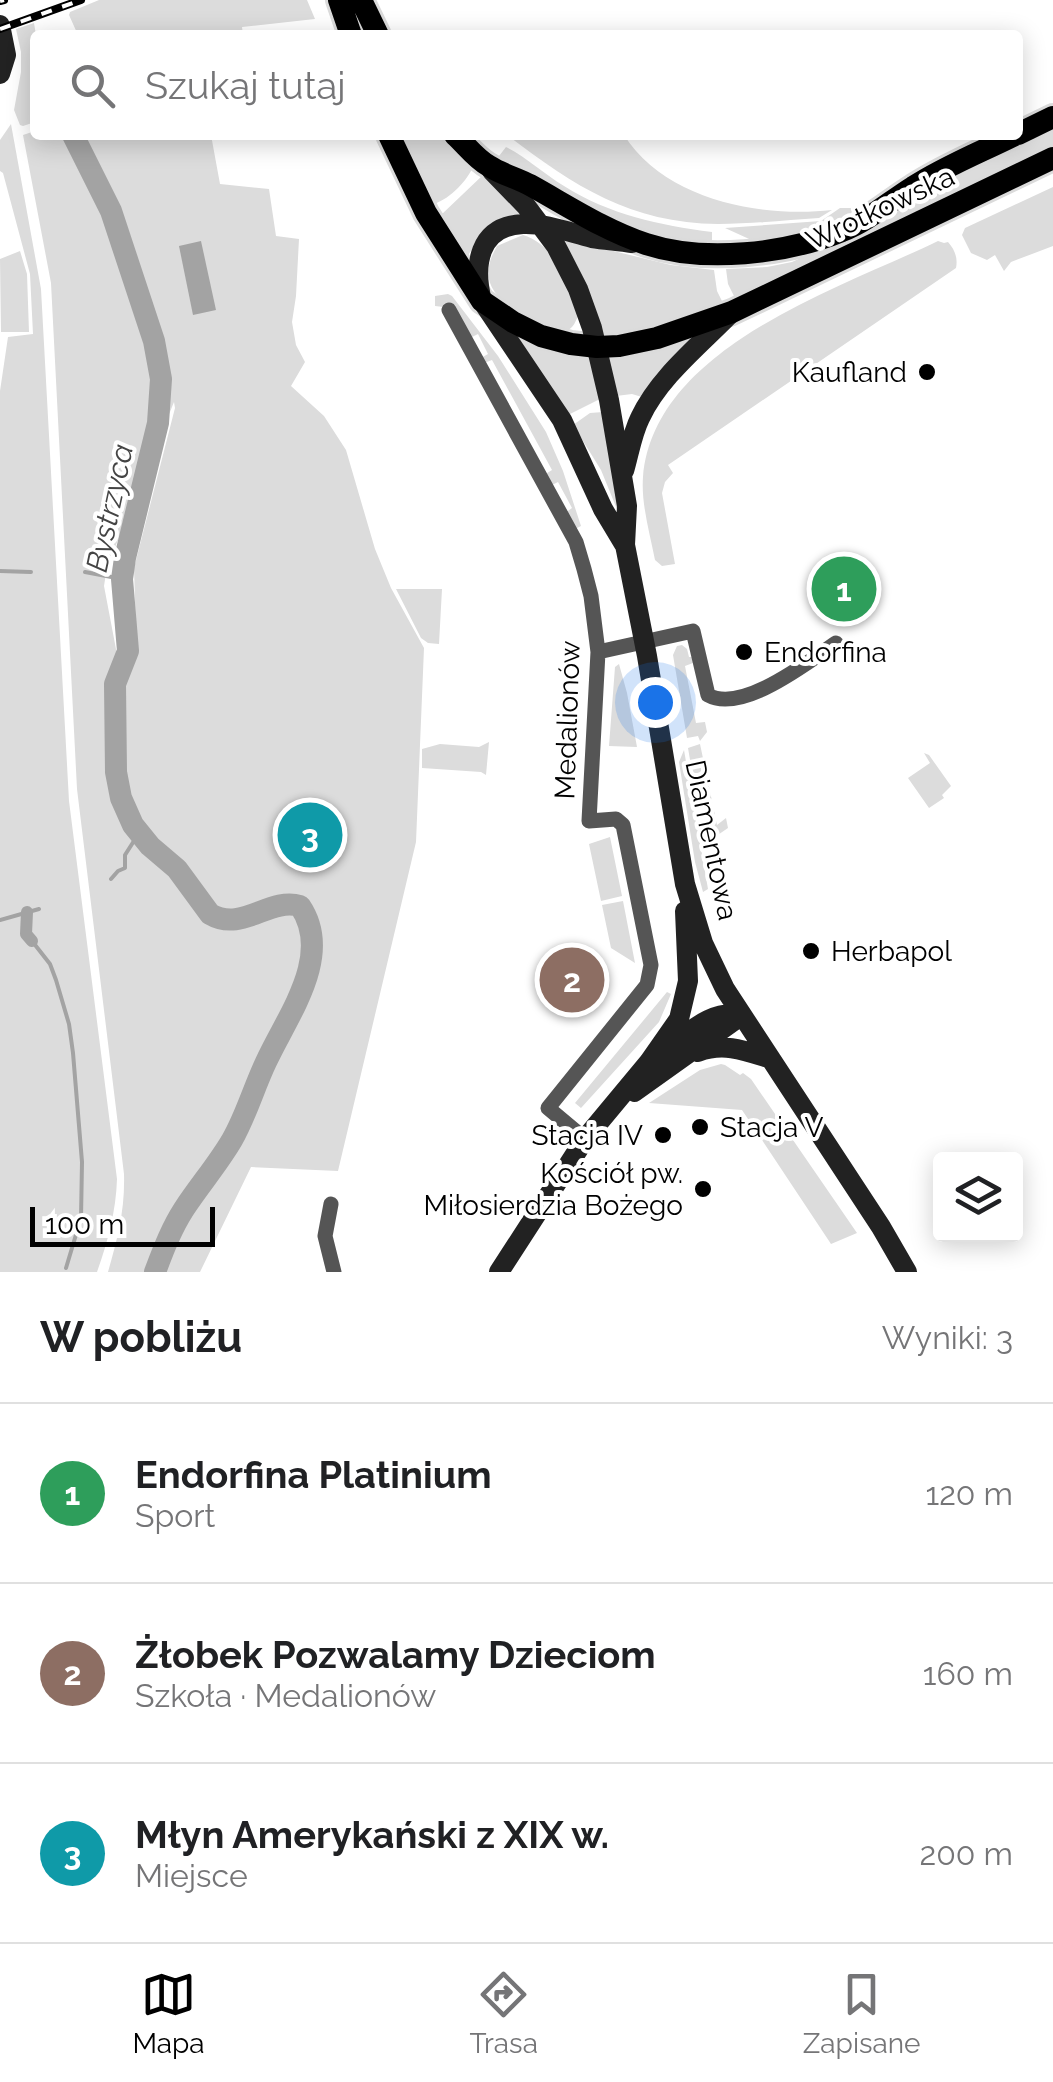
<!DOCTYPE html>
<html lang="pl">
<head>
<meta charset="utf-8">
<style>
	:root { --surface:#fff; --page:#f2f2f2; --text:#202124; --muted:#757577; --line:#e0e0e0; --accent:#000 }
	body { margin:0; font-family:Raleway,sans-serif; background:var(--page); color:var(--text) }
	.controls { position:absolute; right:30px; bottom:30px; display:grid; overflow:hidden; border-radius:10px; box-shadow:0 5px 25px #0003 }
	.controls button { width:90px; height:90px; display:grid; place-items:center; padding:0; border:0; border-bottom:2px solid var(--line); background:var(--surface); color:var(--text); font:50px sans-serif }
	.scale { position:absolute; left:30px; bottom:25px; width:185px; box-sizing:border-box; padding-left:10px; border:5px solid #000; border-top:0; font-size:28px; line-height:35px; white-space:nowrap; color:#000; -webkit-text-stroke:8px #fff; paint-order:stroke }
	.you { position:absolute; left:655px; top:702px; width:35px; height:35px; margin:-25px; border:8px solid #fff; border-radius:50%; background:#1a73e8; box-shadow:0 0 0 15px #1a73e833 }
	.badge { display:grid; place-items:center; width:65px; height:65px; border-radius:50%; background:var(--accent); color:#fff; font-size:32px; font-weight:700 }
	.pin { position:absolute; translate:-50% -50%; border:5px solid #fff; box-shadow:0 2px 10px #0006 }
	.list { margin:0; padding:0; list-style:none }
	h2 { display:flex; justify-content:space-between; align-items:center; height:130px; margin:0; padding:0 40px; font-size:42px }
	h2 small { font-size:32px; font-weight:400; color:var(--muted) }
	.list li { display:grid; grid-template-columns:65px 1fr auto; gap:30px; align-items:center; box-sizing:border-box; height:180px; padding:0 40px; border-top:2px solid var(--line) }
	.list b { display:block; font-size:38px; white-space:nowrap }
	.list p { margin:0; font-size:32px; white-space:nowrap; color:var(--muted) }
	.list em { font-size:32px; font-style:normal; color:var(--muted) }
	.icon { flex:none; width:55px; height:55px; fill:none; stroke:currentColor; stroke-width:2; stroke-linecap:round; stroke-linejoin:round }
	.map { position:relative; flex:none; width:1053px; height:1272px; overflow:hidden }
	.search { position:absolute; background:var(--surface); box-shadow:0 5px 25px #0003; left:30px; right:30px; top:30px; height:110px; display:flex; align-items:center; gap:25px; box-sizing:border-box; padding:0 35px; border-radius:10px; color:var(--muted); font-size:38px }
	.sheet { height:670px; background:var(--surface) }
	nav { display:flex; justify-content:space-around; align-items:center; box-sizing:border-box; height:140px; border-top:2px solid var(--line); background:var(--surface); font-size:28px; color:var(--muted) }
	nav a { display:grid; justify-items:center; gap:5px }
	nav .on { color:var(--accent) }
	.map>svg:first-child { display:block }
</style>
</head>
<body>
<div class="map">
<svg width="1053" height="1272" viewBox="0 0 1053 1272">
	<rect width="100%" height="100%" fill="#fff"/>
	<!-- green -->
	<path fill="#dcdcdc" fill-rule="evenodd" d="M99,0H307L315,19L242,27L243,35H78L69,15L70,12Z
		M34,23L36,35L35,122L23,126L20,125L14,110L21,72V52L16,29Z
		M11,124L41,289L69,801L117,1179C116,1211 108,1241 97,1272H0V391L8,337L33,334L30,274L3,173L0,171V140Z
		M1053,126V150L736,300L728,284L726,269L767,267L792,262L829,245L915,192Z
		M35,131V135H211L220,184L269,189L276,236L299,239L296,296L292,322L296,345L305,362L291,386L324,416L346,450L375,549L391,588L424,648L416,842L338,1171L251,1167L200,1272H108C118,1237 125,1210 124,1174L77,789L51,283L23,135ZM174,402L175,408L134,568L136,635L123,686L104,586L107,567Z
		M401,135H444L474,165C467,181 451,198 434,204Z
		M507,135H624C665,200 761,218 832,210L819,218C786,220 751,224 718,224C630,223 574,186 507,135Z
		M506,147C526,157 544,174 564,186C610,215 659,225 712,232V246L661,240L626,230L510,165L499,156Z
		M484,174L522,214C486,228 487,226 467,257L441,215Z
		M1053,187V246L1011,262L1004,271L995,255L987,260L971,253L962,235L965,228Z
		M840,208H854L858,213L804,235L758,243L725,228L821,221Z
		M523,235C557,245 567,286 578,316C575,323 572,331 562,332C549,332 536,323 525,317C496,298 476,282 497,246Z
		M564,239L671,265L714,270L717,291L724,305L689,320L604,339Z
		M938,241L944,243L948,242C955,250 958,258 956,268L668,465L673,473L665,482L662,493L675,564L662,566L655,560C650,534 641,504 643,477C654,347 839,289 938,241Z
		M20,251L27,274L29,332H1L0,259Z
		M448,294L452,296L498,356L546,432L563,471L581,526L575,529L565,513L572,508L558,482L550,486L544,475L552,470L492,360L484,363L481,358L488,354L478,334L470,338L452,308L435,306V296Z
		M515,332L589,355L600,399L568,415Z
		M696,334L642,397L632,394L616,396L608,355Z
		M603,412L623,524L601,470L573,425L590,413Z
		M396,589H442L439,644L428,643L421,638Z
		M682,645L687,649L689,657H693V663L685,666L696,723L705,722L707,732L700,741L698,736L687,738L673,655L677,646Z
		M619,664L627,693L637,747L609,746L615,667Z
		M489,742L486,775L481,772L422,768V749L440,744L479,747Z
		M700,744L717,825L726,818L728,828L706,843L704,842L688,748Z
		M684,750L708,889L703,892L695,862L679,762Z
		M924,753L929,755L951,786L942,795L944,798L929,808L908,778L930,763Z
		M610,837L622,896L601,901L589,844Z
		M623,901L635,963L611,948L602,905Z
		M667,992L671,994L659,1022L581,1108L575,1103Z
		M721,1064L725,1065L740,1075L743,1073L751,1079L857,1233L831,1244L742,1110L649,1103L700,1070Z"/>
	<!-- water -->
	<path fill="#a3a3a3" d="M201,241L216,310L193,315L179,246Z"/>
	<g fill="none" stroke-linecap="round" stroke-linejoin="round">
		<!-- stream -->
		<path stroke="#a3a3a3" stroke-width="4" d="M0,571L31,572
			M85,572L122,579
			M111,879L118,871L125,868V855L139,833
			M0,920L39,909
			M32,941L50,964L56,980L69,1024L73,1053L82,1162L81,1218L66,1268"/>
		<!-- canal -->
		<path stroke="#a3a3a3" stroke-width="12" d="M27,912L26,934L32,941"/>
		<!-- river -->
		<path stroke="#a3a3a3" stroke-width="22" d="M73,135L111,211L154,341L161,379L158,423L125,558L122,579L128,651L115,684L116,772L121,798L133,825L150,846L177,869L210,914C242,933 269,897 300,906C334,956 287,1016 266,1062C254,1087 246,1116 232,1140C218,1164 199,1186 184,1209C171,1229 163,1251 155,1272"/>
		<defs>
			<path id="primary" d="M339,0L351,35
				M361,0L378,35
				M1018,134L1053,117
				M389,135L426,213L482,301L513,322L541,336L571,344L597,347L619,346L657,338L732,312L1053,158
				M455,135C466,145 476,159 489,166C501,174 517,178 530,185C568,206 604,230 646,244C704,263 786,254 842,231C868,221 889,202 913,187C945,166 981,152 1015,135"/>
		</defs>
		<!-- primary casing -->
		<use href="#primary" stroke="#dbdbdb" stroke-width="28"/>
		<!-- street -->
		<path stroke="#555" stroke-width="15" d="M449,310L576,542L584,569L591,596L598,652L589,821L616,819L623,825L651,965L647,985L548,1108L585,1139
			M598,652L693,631L708,695C742,714 808,662 836,643
			M331,1204L325,1236L334,1272"/>
		<!-- secondary -->
		<path stroke="#222" stroke-width="20" d="M0,25L6,55L0,74
			M492,171L526,206L556,246L578,289L592,328L609,400L624,488L627,506L625,545L647,656L685,884L703,943L725,989L881,1227L907,1272
			M624,471C629,454 632,434 640,418C659,377 700,345 732,312
			M624,544L603,509L562,420L482,301C473,266 478,226 523,224C545,223 571,233 592,238C605,240 619,241 632,243
			M665,1050C689,1033 711,1009 742,1015
			M698,1052C724,1042 746,1051 771,1059
			M634,1092L742,1015
			M499,1272L585,1139L649,1062L679,1019L688,981L685,911"/>
		<!-- primary -->
		<use href="#primary" stroke="#000" stroke-width="22"/>
		<defs>
			<path id="rail" d="M0,1L4,0
				M0,29L81,0"/>
		</defs>
		<!-- rail casing -->
		<use href="#rail" stroke="#000" stroke-width="8"/>
		<!-- rail -->
		<use href="#rail" stroke="#fff" stroke-width="4" stroke-dasharray="11" stroke-linecap="butt"/>
	</g>
	<!-- markers -->
	<g fill="#000" stroke="#fff" stroke-width="4">
		<circle cx="927" cy="372" r="10"/>
		<circle cx="744" cy="652" r="10"/>
		<circle cx="811" cy="951" r="10"/>
		<circle cx="700" cy="1127" r="10"/>
		<circle cx="663" cy="1135" r="10"/>
		<circle cx="703" cy="1189" r="10"/>
	</g>
	<g text-anchor="middle" stroke-width="8" stroke-linejoin="round" paint-order="stroke">
		<!-- street labels -->
		<g font-size="28" fill="#000" stroke="#fff">
			<text transform="translate(880 208) rotate(-25)" y="10">Wrotkowska</text>
			<text transform="translate(567 720) rotate(-88)" y="10">Medalionów</text>
			<text transform="translate(712 840) rotate(78)" y="10">Diamentowa</text>
		</g>
		<!-- poi labels -->
		<g font-size="28" fill="#000" stroke="#fff" text-anchor="end">
			<text x="907" y="382">Kaufland</text>
			<text x="764" y="662" text-anchor="start">Endorfina</text>
			<text x="831" y="961" text-anchor="start">Herbapol</text>
			<text x="720" y="1137" text-anchor="start">Stacja V</text>
			<text x="643" y="1145">Stacja IV</text>
			<text x="683" y="1183">Kościół pw.<tspan x="683" dy="32">Miłosierdzia Bożego</tspan></text>
		</g>
		<!-- water labels -->
		<g font-size="30" font-style="italic" fill="#444" stroke="#fff">
			<text transform="translate(110 508) rotate(-78)" y="10">Bystrzyca</text>
		</g>
	</g>
</svg>
<div class="controls">
<button><svg class="icon" aria-label="layers" viewBox="0 0 24 24"><path d="M12 4l9 5-9 5-9-5zM3 14l9 5 9-5"/></svg></button>
</div>
<div class="scale">100 m</div>
<div class="you"></div>
<div class="pin badge" style="left:844px;top:589px;background:#2e9e5b">1</div>
<div class="pin badge" style="left:572px;top:980px;background:#8d6e63">2</div>
<div class="pin badge" style="left:310px;top:835px;background:#0f9aa8">3</div>
<div class="search"><svg class="icon" aria-label="search" viewBox="0 0 24 24"><circle cx="10" cy="10" r="6"/><path d="M15 15l6 6"/></svg>Szukaj tutaj</div>
</div>
<section class="sheet">
<h2>W pobliżu<small>Wyniki: 3</small></h2>
<ul class="list">
<li><span class="badge" style="background:#2e9e5b">1</span><div><b>Endorfina Platinium</b><p>Sport</p></div><em>120 m</em></li>
<li><span class="badge" style="background:#8d6e63">2</span><div><b>Żłobek Pozwalamy Dzieciom</b><p>Szkoła · Medalionów</p></div><em>160 m</em></li>
<li><span class="badge" style="background:#0f9aa8">3</span><div><b>Młyn Amerykański z XIX w.</b><p>Miejsce</p></div><em>200 m</em></li>
</ul>
</section>
<nav>
<a class="on"><svg class="icon" aria-label="map" viewBox="0 0 24 24"><path d="M3 6l6-2 6 2 6-2v14l-6 2-6-2-6 2zM9 4v14M15 6v14"/></svg>Mapa</a>
<a><svg class="icon" aria-label="directions" viewBox="0 0 24 24"><path d="M12 3l9 9-9 9-9-9zM9 14v-3h6M13 9l2 2-2 2"/></svg>Trasa</a>
<a><svg class="icon" aria-label="saved" viewBox="0 0 24 24"><path d="M7 4h10v16l-5-4-5 4z"/></svg>Zapisane</a>
</nav>
</body>
</html>
